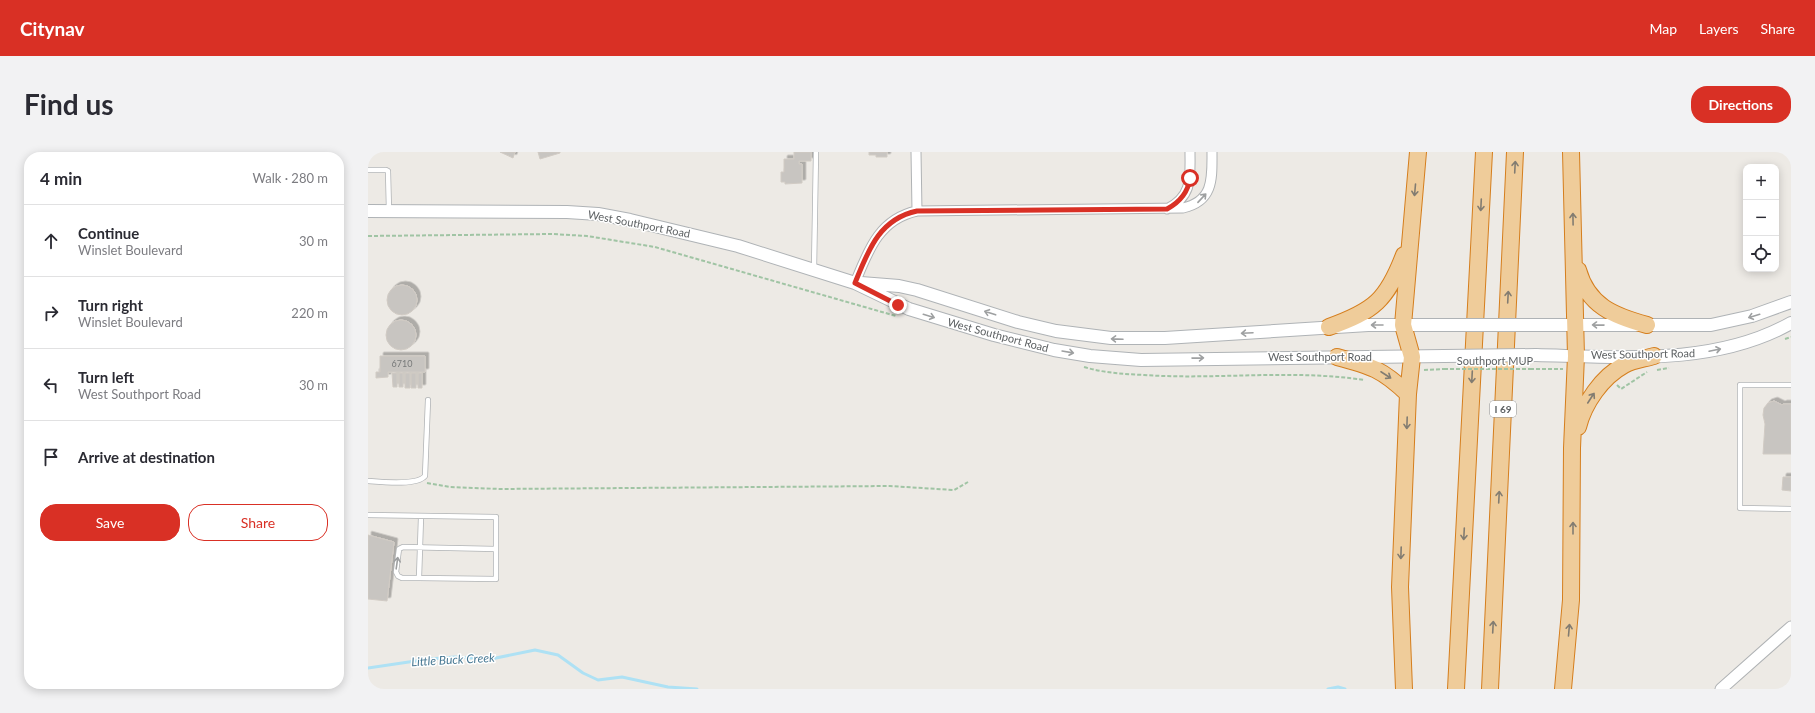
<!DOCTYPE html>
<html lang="en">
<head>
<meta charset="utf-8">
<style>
	:root { --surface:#fff; --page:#f2f2f3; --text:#2b2b33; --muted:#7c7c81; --line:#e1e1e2; --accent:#d93025 }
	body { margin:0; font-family:Lato,sans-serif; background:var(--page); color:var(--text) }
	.controls { position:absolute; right:12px; top:12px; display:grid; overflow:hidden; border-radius:8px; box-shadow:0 2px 10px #0003 }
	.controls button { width:36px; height:36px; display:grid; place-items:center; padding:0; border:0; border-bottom:1px solid var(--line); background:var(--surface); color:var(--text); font:20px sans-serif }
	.stop { position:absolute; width:12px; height:12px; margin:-9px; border:3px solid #d93025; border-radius:50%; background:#fff }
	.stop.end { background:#d93025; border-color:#fff; box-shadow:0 1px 4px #0008 }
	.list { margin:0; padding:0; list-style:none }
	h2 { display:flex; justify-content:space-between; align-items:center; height:52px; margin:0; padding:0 16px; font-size:17px }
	h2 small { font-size:13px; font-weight:400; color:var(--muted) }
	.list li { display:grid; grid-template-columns:26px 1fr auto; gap:12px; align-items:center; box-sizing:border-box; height:72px; padding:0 16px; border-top:1px solid var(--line) }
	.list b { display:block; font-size:15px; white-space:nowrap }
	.list p { margin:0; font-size:13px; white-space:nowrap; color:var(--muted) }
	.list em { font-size:13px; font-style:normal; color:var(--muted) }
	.actions { display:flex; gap:8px; padding:12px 16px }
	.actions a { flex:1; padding:9px 0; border:1px solid var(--accent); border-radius:16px; text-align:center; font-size:14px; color:var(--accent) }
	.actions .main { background:var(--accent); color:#fff }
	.icon { flex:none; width:22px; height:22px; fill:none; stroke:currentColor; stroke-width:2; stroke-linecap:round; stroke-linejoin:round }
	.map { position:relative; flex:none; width:1423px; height:537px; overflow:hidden; border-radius:16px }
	header { display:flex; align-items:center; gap:24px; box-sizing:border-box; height:56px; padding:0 20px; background:var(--accent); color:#fff }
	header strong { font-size:19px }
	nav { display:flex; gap:22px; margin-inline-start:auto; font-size:14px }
	.intro { display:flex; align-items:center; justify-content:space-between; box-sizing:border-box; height:96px; padding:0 24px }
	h1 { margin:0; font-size:28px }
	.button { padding:10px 18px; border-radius:16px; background:var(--accent); color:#fff; font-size:14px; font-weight:700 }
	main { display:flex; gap:24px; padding:0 24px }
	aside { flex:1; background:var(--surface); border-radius:16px; box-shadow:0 2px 10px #0003 }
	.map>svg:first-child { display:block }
</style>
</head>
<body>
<header>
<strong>Citynav</strong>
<nav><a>Map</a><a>Layers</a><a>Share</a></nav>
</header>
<div class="intro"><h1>Find us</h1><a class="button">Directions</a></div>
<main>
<aside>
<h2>4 min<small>Walk · 280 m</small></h2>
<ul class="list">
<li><svg class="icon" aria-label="ahead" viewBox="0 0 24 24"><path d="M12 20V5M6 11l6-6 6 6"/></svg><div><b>Continue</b><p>Winslet Boulevard</p></div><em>30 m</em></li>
<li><svg class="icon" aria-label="right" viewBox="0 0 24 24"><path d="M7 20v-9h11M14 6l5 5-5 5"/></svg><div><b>Turn right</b><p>Winslet Boulevard</p></div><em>220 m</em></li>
<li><svg class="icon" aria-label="left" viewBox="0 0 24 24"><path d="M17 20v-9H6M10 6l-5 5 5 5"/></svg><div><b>Turn left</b><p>West Southport Road</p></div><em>30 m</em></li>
<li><svg class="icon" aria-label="arrive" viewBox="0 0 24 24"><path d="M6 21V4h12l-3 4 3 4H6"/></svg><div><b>Arrive at destination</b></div></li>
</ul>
<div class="actions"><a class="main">Save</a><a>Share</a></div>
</aside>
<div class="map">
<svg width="1423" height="537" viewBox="0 0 1423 537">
	<defs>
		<filter id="shadow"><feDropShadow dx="3.5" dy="-3.5" stdDeviation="0" flood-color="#0004"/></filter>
	</defs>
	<rect width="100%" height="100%" fill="#edeae5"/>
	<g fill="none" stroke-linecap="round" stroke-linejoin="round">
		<!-- stream -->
		<path stroke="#aee1f4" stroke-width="3" d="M0,516L61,507L87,505L123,507L167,498L190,503L215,521L230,528L254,525L300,535L329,537
			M960,537L970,535L977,537"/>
	</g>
	<!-- building -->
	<path fill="#c8c5c1" stroke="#d1cbc4" filter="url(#shadow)" d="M132,0H147L145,6Z
		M170,0H192V1L172,7Z
		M426,0H443V9H431V12H434V31L417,32V30H413V20H416V7H426Z
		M501,0H519V5H508V3H501Z
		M19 148a15 15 0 1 1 30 0a15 15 0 1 1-30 0Z
		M18 183a15 15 0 1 1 30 0a15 15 0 1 1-30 0Z
		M12,204H57V220H20V225L8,226V220H12Z
		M24,221H29V235H25Z
		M31,221H35V235H31Z
		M37,221H42V236H37Z
		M43,221H48V236H43Z
		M50,221H54V236H50Z
		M1406,249L1414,253L1415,252H1423V302H1395L1397,272L1395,263L1396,256L1400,251Z
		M1415,325H1423V339L1414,338Z
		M0,383L26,390L19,449L0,447Z"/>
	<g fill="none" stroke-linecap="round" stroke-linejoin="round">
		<defs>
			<path id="service" d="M0,18H18L20,19L21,59
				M446,118L448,0
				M1423,233H1372V356L1423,357
				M0,329C13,330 49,334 57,324L60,248
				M0,363L128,365V427L51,426L53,365
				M51,426H34L30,424L28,420L31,397L35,395L128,397"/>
			<path id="minor" d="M548,0L549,59
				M799,57C825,44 822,25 822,0
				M487,131C500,99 511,67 549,59L815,56C846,49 844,26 844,0"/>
			<path id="tertiary" d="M1353,537L1423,475"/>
			<path id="secondary" d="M0,59L199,60L230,62L262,68L370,94L487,131L541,157L626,183L686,198L722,204L773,208L1076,204
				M493,131L531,134L549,138L650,170L688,179L743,186H797L1000,173H1076
				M1171,173H1343L1384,164L1423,150
				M1168,203C1252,205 1347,214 1423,171"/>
			<path id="motorway" d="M1210,118C1220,154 1246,164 1279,173
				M961,175C1006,159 1019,148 1036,103
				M969,205C1003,214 1014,217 1040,242
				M1210,275C1216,251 1234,225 1256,213C1265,208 1276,207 1286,204
				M1036,537L1032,435L1040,242L1044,205L1035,173L1050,0
				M1088,537L1116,0
				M1122,537L1147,0
				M1195,537L1203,448L1204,296L1208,204L1203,0"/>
		</defs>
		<!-- service casing -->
		<use href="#service" stroke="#b0b3b5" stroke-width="6"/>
		<!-- minor casing -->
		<use href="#minor" stroke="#b0b3b5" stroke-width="11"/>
		<!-- tertiary casing -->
		<use href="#tertiary" stroke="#b0b3b5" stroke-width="13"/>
		<!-- secondary casing -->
		<use href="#secondary" stroke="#afb3b6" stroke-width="14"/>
		<!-- motorway casing -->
		<use href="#motorway" stroke="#d57e1d" stroke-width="18"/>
		<!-- path -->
		<path stroke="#a0c4a4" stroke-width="2" stroke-dasharray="4 2" stroke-linecap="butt" d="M0,84L184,82L219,84L287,95L528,164
			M1417,187L1423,185
			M716,215C736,221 755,222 776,223C849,228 924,217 996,228
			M1162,217H1195
			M1056,218L1076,217
			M1289,218L1301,216
			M1249,233L1253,237L1279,220
			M59,331L82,335L132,337L522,334L586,338L600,330"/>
		<!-- service -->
		<use href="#service" stroke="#fff" stroke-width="4.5"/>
		<!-- minor -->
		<use href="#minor" stroke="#fff" stroke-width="9"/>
		<!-- tertiary -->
		<use href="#tertiary" stroke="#fff" stroke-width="11"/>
		<!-- secondary -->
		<use href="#secondary" stroke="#fff" stroke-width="12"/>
		<!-- motorway -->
		<use href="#motorway" stroke="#efcc9a" stroke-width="16"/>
		<defs>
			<path id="secondary-bridge" d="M1076,173H1171
				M1076,204L1168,203"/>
		</defs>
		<!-- secondary-bridge casing -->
		<use href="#secondary-bridge" stroke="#afb3b6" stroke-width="14" stroke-linecap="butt"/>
		<!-- path-bridge -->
		<path stroke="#a0c4a4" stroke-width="2" stroke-dasharray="4 2" stroke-linecap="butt" d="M1076,217H1162"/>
		<!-- secondary-bridge -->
		<use href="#secondary-bridge" stroke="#fff" stroke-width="12"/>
	</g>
	<!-- one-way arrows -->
	<defs><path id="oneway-shaft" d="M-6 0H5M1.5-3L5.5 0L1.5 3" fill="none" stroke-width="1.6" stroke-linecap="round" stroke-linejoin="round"/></defs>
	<g stroke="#827c71">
		<use href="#oneway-shaft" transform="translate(1147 15) rotate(-87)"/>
		<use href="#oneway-shaft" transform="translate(1047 38) rotate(95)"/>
		<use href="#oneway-shaft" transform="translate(1113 53) rotate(93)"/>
		<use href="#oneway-shaft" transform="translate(1205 67) rotate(-91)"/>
		<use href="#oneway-shaft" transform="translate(1140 145) rotate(-87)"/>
		<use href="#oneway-shaft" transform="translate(1018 223) rotate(33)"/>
		<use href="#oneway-shaft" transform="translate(1104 225) rotate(93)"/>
		<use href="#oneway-shaft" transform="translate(1223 246) rotate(-57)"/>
		<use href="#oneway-shaft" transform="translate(1039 271) rotate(92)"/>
		<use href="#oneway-shaft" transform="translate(1131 345) rotate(-87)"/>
		<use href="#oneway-shaft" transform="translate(1205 376) rotate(-90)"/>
		<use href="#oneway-shaft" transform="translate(1096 382) rotate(93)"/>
		<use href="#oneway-shaft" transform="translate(1033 401) rotate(92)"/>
		<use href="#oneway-shaft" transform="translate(1125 475) rotate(-87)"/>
		<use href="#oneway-shaft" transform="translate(1201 478) rotate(-85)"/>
	</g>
	<g stroke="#9ea0a1">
		<use href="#oneway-shaft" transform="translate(834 46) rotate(-47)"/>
		<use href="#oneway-shaft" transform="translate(622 161) rotate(-162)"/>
		<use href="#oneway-shaft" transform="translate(561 164) rotate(17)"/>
		<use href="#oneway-shaft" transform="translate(1386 164) rotate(163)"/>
		<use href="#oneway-shaft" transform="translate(1009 173) rotate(180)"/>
		<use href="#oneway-shaft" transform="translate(1230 173) rotate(-179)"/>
		<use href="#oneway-shaft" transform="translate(879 181) rotate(177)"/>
		<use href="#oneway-shaft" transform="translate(749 187) rotate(-178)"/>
		<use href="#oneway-shaft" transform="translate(1347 198) rotate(-12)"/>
		<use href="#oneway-shaft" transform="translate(700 200) rotate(10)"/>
		<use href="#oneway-shaft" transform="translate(830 206) rotate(-1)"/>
		<use href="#oneway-shaft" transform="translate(29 411) rotate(-82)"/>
	</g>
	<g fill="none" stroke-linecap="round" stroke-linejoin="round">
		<!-- route -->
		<path stroke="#d93025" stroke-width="5" d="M530,153L487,131C500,99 511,67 549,59L799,57C812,50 820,41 822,26"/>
	</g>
	<g text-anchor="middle" stroke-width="3" stroke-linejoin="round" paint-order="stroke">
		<!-- number labels -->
		<g font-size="9" fill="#787a7a">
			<text x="34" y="215">6710</text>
		</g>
		<!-- shield labels -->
		<rect fill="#fff" stroke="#8e9092" stroke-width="1" x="1122" y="249" width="26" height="16" rx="3"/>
		<g font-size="10" font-weight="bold" fill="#5d6163">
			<text x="1135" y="261">I 69</text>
		</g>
		<!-- street labels -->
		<g font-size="11" fill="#5d6163" stroke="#fff">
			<text transform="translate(271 72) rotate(11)" y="4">West Southport Road</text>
			<text transform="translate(630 183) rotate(15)" y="4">West Southport Road</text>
			<text transform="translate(1275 202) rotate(-1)" y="4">West Southport Road</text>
			<text x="952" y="209">West Southport Road</text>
			<text x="1127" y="213">Southport MUP</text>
		</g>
		<!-- water labels -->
		<g font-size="12" font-style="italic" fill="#477893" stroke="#fff">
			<text transform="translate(85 508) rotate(-3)" y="4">Little Buck Creek</text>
		</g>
	</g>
</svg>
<div class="controls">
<button>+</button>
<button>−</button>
<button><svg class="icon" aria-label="locate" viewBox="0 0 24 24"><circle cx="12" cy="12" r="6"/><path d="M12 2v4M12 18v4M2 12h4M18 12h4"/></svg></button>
</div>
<div class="stop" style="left:822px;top:26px"></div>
<div class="stop end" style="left:530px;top:153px"></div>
</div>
</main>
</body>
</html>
